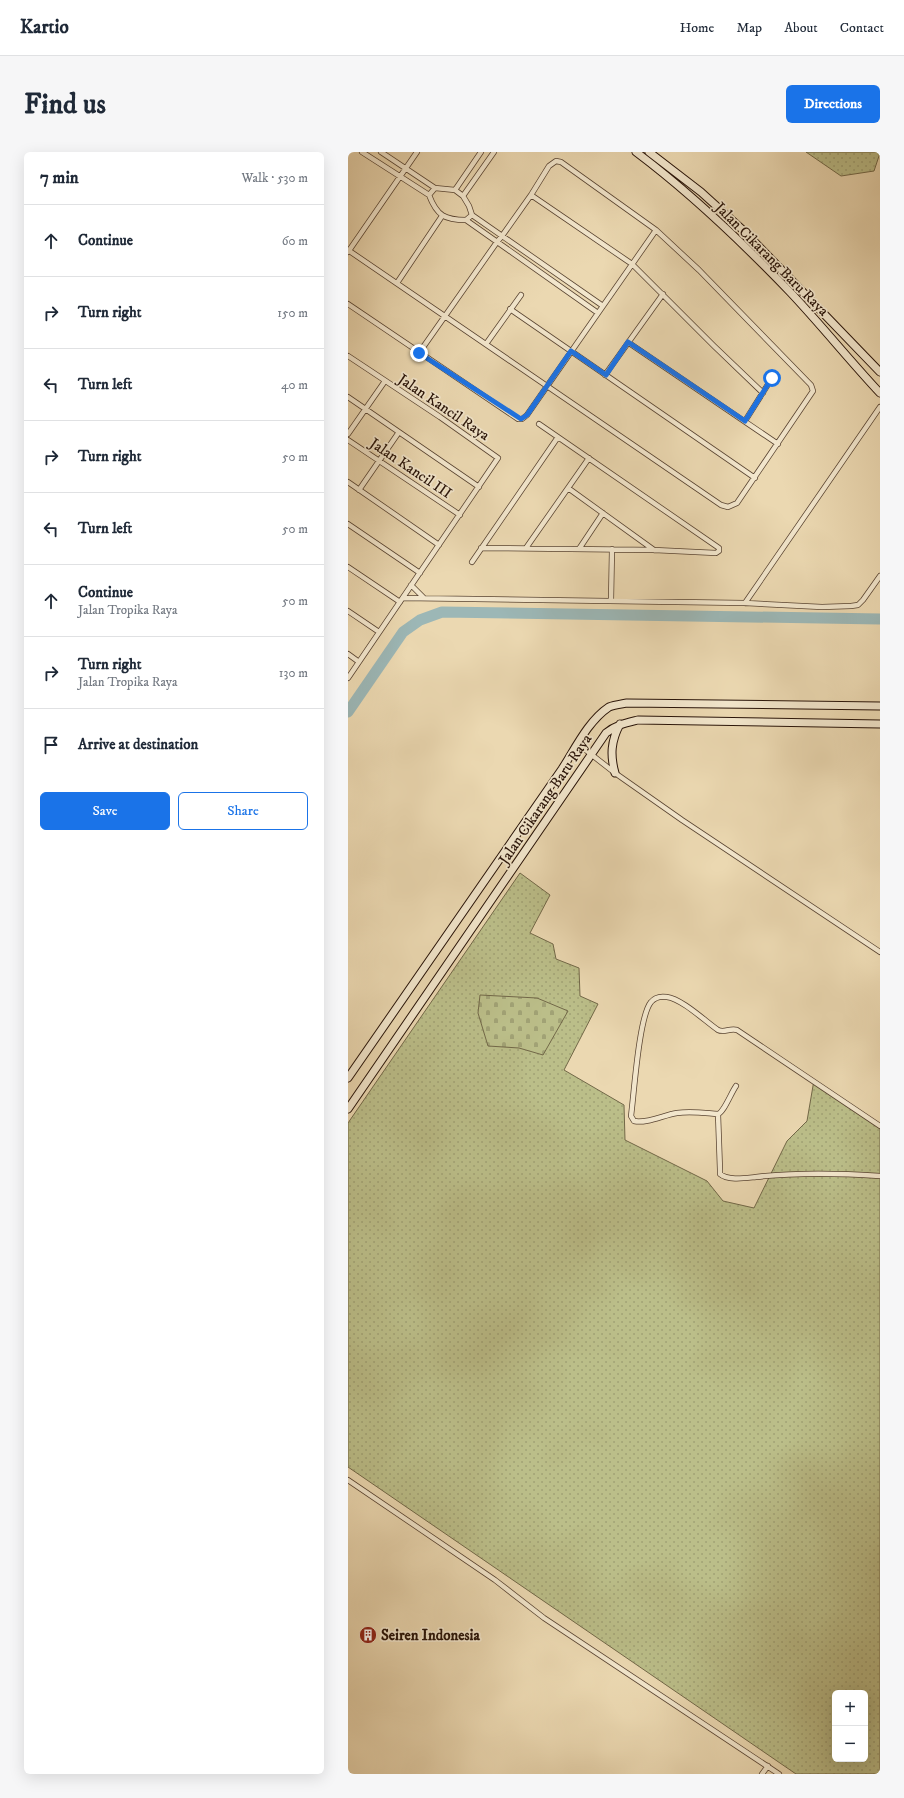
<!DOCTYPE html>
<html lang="en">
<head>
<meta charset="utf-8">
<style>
	:root { --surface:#fff; --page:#f6f6f7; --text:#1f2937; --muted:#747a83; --line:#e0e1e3; --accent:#1a73e8 }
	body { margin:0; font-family:"IM FELL DW Pica",serif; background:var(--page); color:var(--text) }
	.controls { position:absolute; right:12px; bottom:12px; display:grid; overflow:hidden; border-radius:6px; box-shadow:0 4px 16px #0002 }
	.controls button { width:36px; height:36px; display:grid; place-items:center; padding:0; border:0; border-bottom:1px solid var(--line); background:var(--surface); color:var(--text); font:20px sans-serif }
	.stop { position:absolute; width:12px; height:12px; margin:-9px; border:3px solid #1a73e8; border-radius:50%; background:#fff }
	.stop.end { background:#1a73e8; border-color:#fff; box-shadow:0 1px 4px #0008 }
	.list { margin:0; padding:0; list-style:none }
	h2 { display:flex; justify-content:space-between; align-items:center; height:52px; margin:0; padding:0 16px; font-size:17px }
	h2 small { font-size:13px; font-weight:400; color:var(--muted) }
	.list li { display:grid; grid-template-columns:26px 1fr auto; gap:12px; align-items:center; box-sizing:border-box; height:72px; padding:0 16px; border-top:1px solid var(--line) }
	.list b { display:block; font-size:15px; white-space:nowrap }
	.list p { margin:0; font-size:13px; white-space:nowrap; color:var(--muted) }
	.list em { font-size:13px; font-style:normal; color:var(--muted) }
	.actions { display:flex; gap:8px; padding:12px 16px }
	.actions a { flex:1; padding:9px 0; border:1px solid var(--accent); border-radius:6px; text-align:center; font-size:14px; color:var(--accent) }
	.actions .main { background:var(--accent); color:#fff }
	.icon { flex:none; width:22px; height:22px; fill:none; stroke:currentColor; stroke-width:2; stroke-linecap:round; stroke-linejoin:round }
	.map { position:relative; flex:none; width:532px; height:1622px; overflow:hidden; border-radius:6px }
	header { display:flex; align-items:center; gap:24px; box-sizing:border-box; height:56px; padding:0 20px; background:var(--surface); border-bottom:1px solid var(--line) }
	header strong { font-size:19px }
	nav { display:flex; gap:22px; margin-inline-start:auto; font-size:14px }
	.intro { display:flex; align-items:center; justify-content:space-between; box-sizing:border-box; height:96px; padding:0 24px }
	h1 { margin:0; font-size:28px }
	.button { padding:10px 18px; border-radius:6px; background:var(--accent); color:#fff; font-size:14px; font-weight:700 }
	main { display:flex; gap:24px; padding:0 24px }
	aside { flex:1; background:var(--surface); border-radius:6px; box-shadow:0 4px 16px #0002 }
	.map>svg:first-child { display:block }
</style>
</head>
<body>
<header>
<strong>Kartio</strong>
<nav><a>Home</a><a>Map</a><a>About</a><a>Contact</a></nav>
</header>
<div class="intro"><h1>Find us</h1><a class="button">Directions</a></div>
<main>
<aside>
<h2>7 min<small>Walk · 530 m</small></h2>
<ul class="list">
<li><svg class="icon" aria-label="ahead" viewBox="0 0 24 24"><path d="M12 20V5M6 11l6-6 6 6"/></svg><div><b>Continue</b></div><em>60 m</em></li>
<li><svg class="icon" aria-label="right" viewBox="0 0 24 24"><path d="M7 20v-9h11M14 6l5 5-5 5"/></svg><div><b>Turn right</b></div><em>150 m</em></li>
<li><svg class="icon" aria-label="left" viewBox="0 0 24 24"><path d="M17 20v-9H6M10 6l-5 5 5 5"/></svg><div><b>Turn left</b></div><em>40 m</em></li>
<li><svg class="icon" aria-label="right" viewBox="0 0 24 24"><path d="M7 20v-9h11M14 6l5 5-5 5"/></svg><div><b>Turn right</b></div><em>50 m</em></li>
<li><svg class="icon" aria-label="left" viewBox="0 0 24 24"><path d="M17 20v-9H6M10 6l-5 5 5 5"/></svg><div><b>Turn left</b></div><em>50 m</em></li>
<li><svg class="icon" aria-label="ahead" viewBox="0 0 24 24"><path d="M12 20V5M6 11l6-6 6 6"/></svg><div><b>Continue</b><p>Jalan Tropika Raya</p></div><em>50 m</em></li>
<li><svg class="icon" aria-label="right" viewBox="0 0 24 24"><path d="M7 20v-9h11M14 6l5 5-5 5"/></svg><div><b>Turn right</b><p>Jalan Tropika Raya</p></div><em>130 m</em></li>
<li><svg class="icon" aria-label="arrive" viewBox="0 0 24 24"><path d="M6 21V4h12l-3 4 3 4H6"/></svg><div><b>Arrive at destination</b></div></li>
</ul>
<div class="actions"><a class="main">Save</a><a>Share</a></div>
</aside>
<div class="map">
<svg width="532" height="1622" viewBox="0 0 532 1622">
	<defs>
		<pattern id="grass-dots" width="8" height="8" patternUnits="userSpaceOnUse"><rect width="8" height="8" fill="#bbbe89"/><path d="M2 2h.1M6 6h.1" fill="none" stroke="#a1a275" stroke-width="1.8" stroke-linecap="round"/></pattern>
		<pattern id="cemetery-stones" width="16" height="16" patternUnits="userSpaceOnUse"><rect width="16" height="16" fill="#bbbe89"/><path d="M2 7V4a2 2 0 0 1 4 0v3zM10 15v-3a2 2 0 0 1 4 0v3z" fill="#a1a275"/></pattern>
	</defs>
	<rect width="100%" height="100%" fill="#ebd8b1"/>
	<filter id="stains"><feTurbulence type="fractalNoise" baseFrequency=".005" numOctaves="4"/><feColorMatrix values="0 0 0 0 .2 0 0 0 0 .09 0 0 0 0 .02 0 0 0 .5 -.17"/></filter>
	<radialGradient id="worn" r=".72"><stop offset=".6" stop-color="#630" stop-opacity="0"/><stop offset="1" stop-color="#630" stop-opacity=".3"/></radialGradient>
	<!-- grass -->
	<path fill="url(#grass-dots)" stroke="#726848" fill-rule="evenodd" d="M458,0H532V1L526,19L493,24Z
		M172,721L202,743L182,781L205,792L208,807L231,816L232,844L250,852L216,918L276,953L277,988L359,1029L375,1049L406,1056L439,989L459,969L466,928L532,975V1622H448L0,1315V971ZM487,1541H517V1607H487Z"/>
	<!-- cemetery -->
	<path fill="url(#cemetery-stones)" stroke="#726848" d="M132,843L189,846L220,859L195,903L171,896L140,894L130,861Z"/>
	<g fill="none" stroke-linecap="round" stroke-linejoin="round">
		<!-- river -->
		<path stroke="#9cb7b6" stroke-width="11" d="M0,560L55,480L72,468L94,460L532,467"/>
		<defs>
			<path id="street" d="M14,0L81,43
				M33,0L87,36L107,38L115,44L121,54L124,63L118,68C97,68 89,64 81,43L87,36
				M107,38L133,0
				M183,43L284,112L366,194L415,241
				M115,44L146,0
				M124,63L255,154
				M118,68L250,161
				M0,98L373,353L380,355L389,351L465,239L463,233L351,118L308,78L213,10L208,9L201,14L183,43L154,84L149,90L71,201
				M0,100L69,0
				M49,131L94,64
				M0,152L170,267H174L179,263L308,78
				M162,157L407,326
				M281,191L430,292
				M138,192L173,143
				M0,204L92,265L150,306L0,526
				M257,223L315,142
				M0,245L131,335
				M397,269L424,226
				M0,282L37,229
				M0,288L112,363
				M0,330L91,393
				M220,336L306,398
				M11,338L51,280
				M0,372L72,421
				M133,396L306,398L368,401L371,399V396L191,272
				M178,396L241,306
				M231,397L255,361
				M124,410L210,285
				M0,415L52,450
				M63,433L76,446
				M55,446L397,451L474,455L503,454L510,453L515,448L532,424
				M263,449L264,397
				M397,451L532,255
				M0,459L31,480
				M0,502L11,510
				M230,592L267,621L334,668L532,800
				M370,962C376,960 383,941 388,934
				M532,974L389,878C382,876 376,881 370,878C357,869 334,847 319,845C313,844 307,845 303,850C291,864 286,942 283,964L286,969C298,972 316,963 329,961C343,959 356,961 370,962L372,1018V1022C380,1029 398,1026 408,1025C450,1020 490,1021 532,1024
				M0,1328L147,1428L196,1466L431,1622
				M414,1622L420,1614"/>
			<path id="secondary" d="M288,0C344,42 395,91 443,141C474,174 502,209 532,241
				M301,0L353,40L396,79L532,220
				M267,621C262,603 263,589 272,572
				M0,926L214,617C227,597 240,569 261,555C266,553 274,552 279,551L532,554
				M0,957L258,581C268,573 278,571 290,568L532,572"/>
		</defs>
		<!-- street casing -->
		<use href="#street" stroke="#594432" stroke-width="6"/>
		<!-- secondary casing -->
		<use href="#secondary" stroke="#281308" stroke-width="9"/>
		<!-- street -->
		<use href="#street" stroke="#f2e6cc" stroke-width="4.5"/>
		<!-- secondary -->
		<use href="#secondary" stroke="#f2e6cc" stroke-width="7"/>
	</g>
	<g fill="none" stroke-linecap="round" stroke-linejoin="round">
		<!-- route -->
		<path stroke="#1a73e8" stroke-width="5" d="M71,201L173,267L179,263L223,199L258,223L280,190L397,269L424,226"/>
	</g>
	<!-- icons -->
	<defs>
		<symbol id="building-disc" viewBox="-11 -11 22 22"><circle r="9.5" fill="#8f2418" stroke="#f2e6cc"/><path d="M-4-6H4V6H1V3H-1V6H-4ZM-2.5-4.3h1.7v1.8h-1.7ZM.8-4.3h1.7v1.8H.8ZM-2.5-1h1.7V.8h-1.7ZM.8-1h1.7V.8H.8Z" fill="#fff"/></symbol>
	</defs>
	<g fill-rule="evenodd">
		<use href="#building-disc" x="10" y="1473" width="20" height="20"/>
	</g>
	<g text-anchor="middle" stroke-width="3.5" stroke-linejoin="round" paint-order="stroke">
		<!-- street labels -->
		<g font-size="15" fill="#281308" stroke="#f2e6cc">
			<text transform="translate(424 107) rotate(45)" y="5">Jalan Cikarang Baru Raya</text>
			<text transform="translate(96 255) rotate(34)" y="5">Jalan Kancil Raya</text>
			<text transform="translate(63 316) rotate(34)" y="5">Jalan Kancil III</text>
			<text transform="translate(197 647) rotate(-56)" y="5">Jalan Cikarang Baru Raya</text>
		</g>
		<!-- poi labels -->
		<g font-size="15" font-weight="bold" fill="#281308" stroke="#f2e6cc" text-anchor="start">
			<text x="33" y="1488">Seiren Indonesia</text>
		</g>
	</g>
	<rect width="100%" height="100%" filter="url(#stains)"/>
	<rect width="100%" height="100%" fill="url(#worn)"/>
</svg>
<div class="controls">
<button>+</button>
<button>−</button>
</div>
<div class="stop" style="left:424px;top:226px"></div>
<div class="stop end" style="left:71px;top:201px"></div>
</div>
</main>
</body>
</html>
